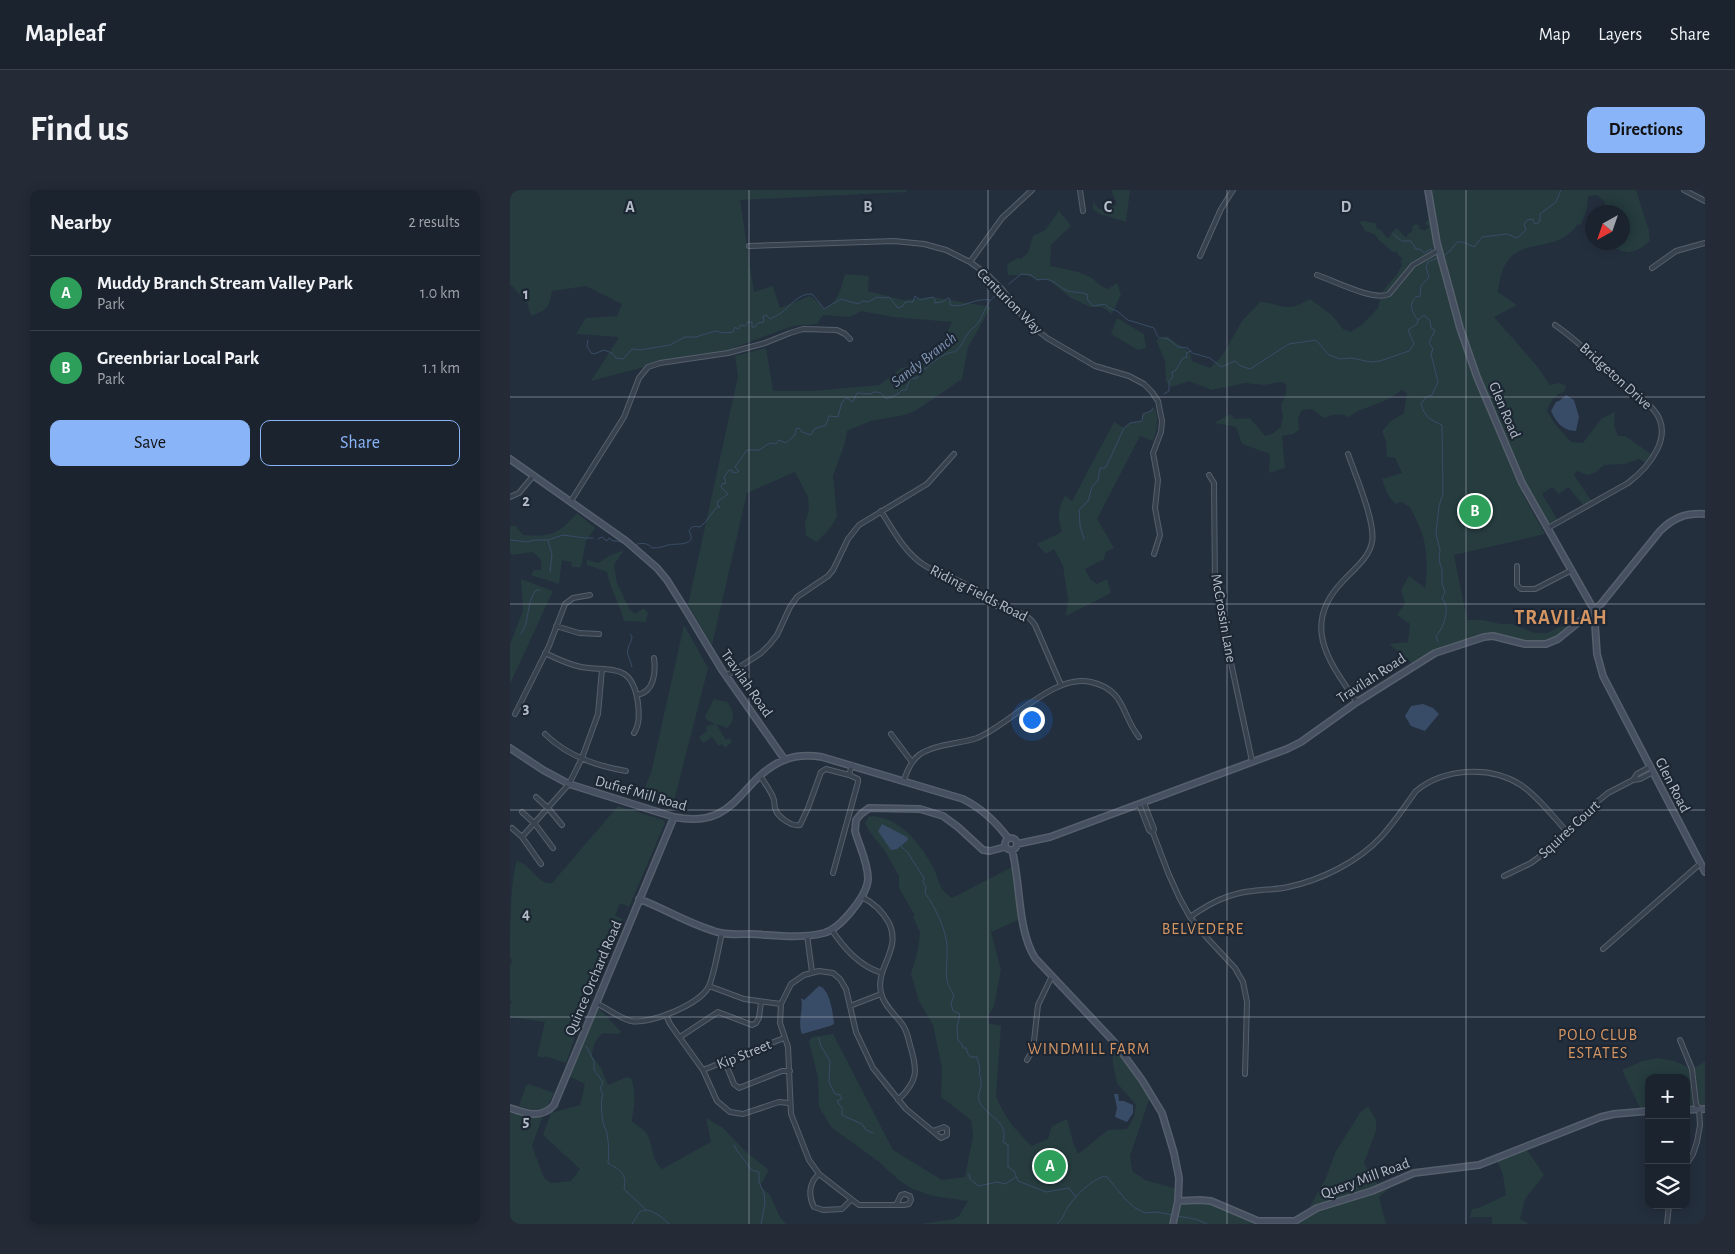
<!DOCTYPE html>
<html lang="en">
<head>
<meta charset="utf-8">
<style>
	:root { --surface:#1b232e; --page:#242b36; --text:#f1f3f6; --muted:#a0a4aa; --line:#39404a; --accent:#8ab4f8 }
	body { margin:0; font-family:"Alegreya Sans",sans-serif; background:var(--page); color:var(--text) }
	.controls { position:absolute; right:15px; bottom:15px; display:grid; overflow:hidden; border-radius:10px; box-shadow:0 2px 12px #0003 }
	.controls button { width:45px; height:45px; display:grid; place-items:center; padding:0; border:0; border-bottom:1px solid var(--line); background:var(--surface); color:var(--text); font:25px sans-serif }
	.compass { position:absolute; left:1075px; top:15px; width:45px; height:45px; border-radius:50%; background:var(--surface); box-shadow:0 2px 12px #0003; rotate:220deg }
	.you { position:absolute; left:521px; top:529px; width:18px; height:18px; margin:-12px; border:4px solid #fff; border-radius:50%; background:#1a73e8; box-shadow:0 0 0 8px #1a73e833 }
	.badge { display:grid; place-items:center; width:32px; height:32px; border-radius:50%; background:var(--accent); color:#fff; font-size:16px; font-weight:700 }
	.pin { position:absolute; translate:-50% -50%; border:2px solid #fff; box-shadow:0 1px 5px #0006 }
	.list { margin:0; padding:0; list-style:none }
	h2 { display:flex; justify-content:space-between; align-items:center; height:65px; margin:0; padding:0 20px; font-size:21px }
	h2 small { font-size:16px; font-weight:400; color:var(--muted) }
	.list li { display:grid; grid-template-columns:32px 1fr auto; gap:15px; align-items:center; box-sizing:border-box; height:75px; padding:0 20px; border-top:1px solid var(--line) }
	.list b { display:block; font-size:19px; white-space:nowrap }
	.list p { margin:0; font-size:16px; white-space:nowrap; color:var(--muted) }
	.list em { font-size:16px; font-style:normal; color:var(--muted) }
	.actions { display:flex; gap:10px; padding:15px 20px }
	.actions a { flex:1; padding:11px 0; border:1px solid var(--accent); border-radius:10px; text-align:center; font-size:18px; color:var(--accent) }
	.actions .main { background:var(--accent); color:#111 }
	.icon { flex:none; width:28px; height:28px; fill:none; stroke:currentColor; stroke-width:2; stroke-linecap:round; stroke-linejoin:round }
	.map { position:relative; flex:none; width:1195px; height:1034px; overflow:hidden; border-radius:10px }
	header { display:flex; align-items:center; gap:30px; box-sizing:border-box; height:70px; padding:0 25px; background:var(--surface); border-bottom:1px solid var(--line) }
	header strong { font-size:24px }
	nav { display:flex; gap:28px; margin-inline-start:auto; font-size:18px }
	.intro { display:flex; align-items:center; justify-content:space-between; box-sizing:border-box; height:120px; padding:0 30px }
	h1 { margin:0; font-size:35px }
	.button { padding:12px 22px; border-radius:10px; background:var(--accent); color:#111; font-size:18px; font-weight:700 }
	main { display:flex; gap:30px; padding:0 30px }
	aside { flex:1; background:var(--surface); border-radius:10px; box-shadow:0 2px 12px #0003 }
	.map>svg:first-child { display:block }
</style>
</head>
<body>
<header>
<strong>Mapleaf</strong>
<nav><a>Map</a><a>Layers</a><a>Share</a></nav>
</header>
<div class="intro"><h1>Find us</h1><a class="button">Directions</a></div>
<main>
<aside>
<h2>Nearby<small>2 results</small></h2>
<ul class="list">
<li><span class="badge" style="background:#2e9e5b">A</span><div><b>Muddy Branch Stream Valley Park</b><p>Park</p></div><em>1.0 km</em></li>
<li><span class="badge" style="background:#2e9e5b">B</span><div><b>Greenbriar Local Park</b><p>Park</p></div><em>1.1 km</em></li>
</ul>
<div class="actions"><a class="main">Save</a><a>Share</a></div>
</aside>
<div class="map">
<svg width="1195" height="1034" viewBox="0 0 1195 1034">
	<rect width="100%" height="100%" fill="#242f3e"/>
	<!-- green -->
	<path fill="#263c3f" d="M0,0H397L396,2L230,10L244,102L263,96L270,118L300,106L310,114L314,119C327,115 332,96 335,84L359,86L358,101L393,110L422,107L481,117L458,157L452,189L407,220L395,225L361,231L337,241L335,253L323,286L327,326L321,337L307,352L296,346L295,334L299,319L298,307L285,282L237,303L202,455L178,415L228,186L225,166L256,158L263,201H303L370,195L391,178L409,175L434,148L442,132L383,127L351,121L340,127L313,125L307,134L283,136L223,158L224,162L142,175L81,191L109,147L66,144L76,128L107,126L112,114L76,96L42,101C39,118 37,120 21,126L17,112L0,94Z
		M601,0H620L616,32L590,24L583,19V12L589,19L600,18L607,14Z
		M918,0H1126L1139,41L1140,51C1126,63 1116,67 1100,54L1112,52V22H1096L1094,11L1087,5L1078,6L1077,18L1071,35L1068,34C1041,72 995,35 988,102L1007,115L984,127L1027,176L1040,195L1049,193L1056,196L1054,202C1044,205 1040,212 1037,221L1045,234L1061,252L1073,253L1091,229L1105,222L1104,236L1108,246H1115L1144,266L1137,274L1129,269L1115,274L1094,275L1085,283L1077,285L1067,281L1064,285L1083,313L1075,317L1058,297L1049,304L1042,297L1032,304L1049,332L1038,338L1017,301L1012,303L1035,344L944,365L957,430H973L990,434H1002L1025,443H1037L1049,437L1066,435L1041,453L1015,454L983,446L948,454L909,472L902,473L879,454L898,452L900,434L887,425L895,413L891,400L899,386L915,398C918,380 917,363 913,346C910,336 904,326 900,317L891,312L886,314C878,308 875,298 872,289L892,283L885,268L877,267L876,251L872,241L881,231L894,223L897,203L891,200C875,215 854,215 839,227C830,223 823,224 814,228L802,219L792,220L788,228L789,240L783,244L772,246L775,278L759,283L760,264L732,254L726,237L704,233L720,224L725,229L740,228L755,246L762,244L771,237L773,227L771,215L775,207L777,195L771,192L753,195L735,193L702,200L679,191L662,197L656,192L655,171L646,150L656,146L680,162L682,171L700,178L712,166L732,131L750,112C775,114 775,124 800,109L822,125L833,139L841,142L853,134L868,118L872,102L887,84L892,75L891,72L892,68L889,66L887,62H883L870,51L864,44L855,41L850,32L853,31L865,33L867,39L871,40L877,48H879L882,42L887,38L896,48L898,44L902,42V36L906,34L910,36L909,40L913,39L914,41L919,37L915,33L921,27Z
		M549,21L561,36L541,55L540,76C554,79 567,80 580,87C587,91 590,97 598,99L607,93L611,104L602,124L592,117H580L561,108L540,91L532,89L527,90L517,85H498L497,74L508,68L511,69L518,63L523,46L535,40Z
		M607,128L634,144L636,158L628,160L601,144Z
		M643,218L646,220C648,231 648,240 643,251L630,246L587,329L604,358L596,362L594,369L575,379L580,389L587,394L597,389L601,403L556,426L558,409L553,376L544,359L536,364L527,354L552,342C547,328 548,319 555,306L562,311L604,232L614,238L620,233L632,231L633,224L641,221Z
		M67,323L85,338L76,351L71,377H62L61,372L52,370L49,394L21,385L24,380H31C33,370 30,368 22,362L3,365L0,363V336H6L13,345C41,347 49,344 67,323Z
		M114,360L104,375L107,393L120,420L125,424L134,418L138,423L136,432L114,431C110,414 100,399 97,382L77,375V370L88,373L99,366Z
		M11,389L43,401L0,494V454L13,421Z
		M174,435L198,478L162,619L130,609L141,583Z
		M204,509L217,512C224,520 226,531 217,538L206,534L216,550L220,548L222,552L215,558L212,554L209,556L202,547L193,553L189,547L197,541L196,536L205,534L197,530L195,527Z
		M108,616L153,630L155,633L119,717L110,713L105,726L113,729L81,808H80V810L67,840L56,873L35,866L34,868L27,866L35,832L0,827V814L3,812L0,811V775L3,770L0,768C0,745 0,689 7,671C20,673 29,696 42,693Z
		M359,626C390,626 411,654 424,679C427,685 428,692 431,697C433,701 438,705 442,708L504,676L511,729L481,742L491,780L484,816L478,826V833L491,836L486,906C495,928 505,940 522,956L538,949L542,936L557,929L563,952L568,964L598,940L617,939L624,927L626,915L607,893L603,874L601,848L641,904L620,966L622,981L635,990L667,999L660,1034H411L444,1029L449,1026L458,1011L423,1006L403,999L391,992L368,971L322,938L309,917L308,887L299,852L302,847L323,844L383,960L432,990L455,987L463,946L461,930L431,907L432,878L423,835L409,811L401,784L408,760L410,742L403,727L405,726L389,698V686L375,661L359,641L355,633Z
		M86,811L88,817L111,842L108,844L93,843C85,849 83,857 82,866L91,878L98,895L117,887L121,888C127,907 124,912 122,931C126,936 134,938 137,944C144,956 140,968 152,979L201,952L196,928L213,938L235,961L259,980L250,996L260,1005L270,1027L276,1034H0V923L32,928L22,956L34,988L41,993L61,991L70,979L33,945L41,923L70,915L75,894L56,885Z
		M1148,868L1164,871L1182,879L1195,872V919L1176,920V888H1139V921L1132,922L1112,880L1132,871Z
		M19,894L44,903L36,920L28,921L9,916L16,896Z
		M858,916L866,930V941L854,973L860,984L870,997L887,989L882,996L869,1007L876,1034H667L668,1030L666,1029L670,1014L690,1012L700,1014L749,1033H785L793,1029L816,988L826,961L850,923Z
		M1025,952L1017,960L1034,985L1015,1009L1010,1029L1019,1034H982V1027H960L962,1019L969,1018L996,1005L993,985L986,968Z"/>
	<!-- water -->
	<path fill="#394c67" d="M1056,205L1064,210L1069,227L1066,241C1053,241 1046,232 1041,221L1046,212L1049,211Z
		M913,514L923,518L929,524L915,541L901,536L895,526L901,516Z
		M372,634L397,647L398,650L387,659L381,660L368,641Z
		M309,796C320,799 323,823 324,834L320,836L292,844C287,831 294,820 291,808L294,810Z
		M604,904H608L609,911H614L623,915V923L617,932L605,927L607,918Z"/>
	<g fill="none" stroke-linecap="round" stroke-linejoin="round">
		<!-- stream -->
		<path stroke="#394c67" stroke-width="1" d="M883,44L892,51H901L906,59H910L914,63L921,59L922,61
			M933,66L940,61L947,52H953L964,57L972,47L997,44L1007,48L1016,40L1014,34L1017,30L1023,29L1024,33L1027,34L1030,31V24L1046,12L1051,0
			M499,94L511,84L521,85L527,90C543,86 546,96 558,101C565,103 571,101 578,105L577,109L583,116L595,114L599,118L607,121L618,130L644,138C650,152 646,146 658,149L668,157L678,158L682,163L700,168L711,177L725,171L731,176L740,179L779,154L806,150L819,165L830,169L841,168L861,172L870,171L899,161L904,154L898,140L907,134L908,130C902,123 898,114 906,107L910,106L911,96L919,87L916,77L918,72L929,67
			M908,130L914,125L920,131L921,138L925,140L919,153L923,159L921,164L928,192L922,205L916,207L911,214C915,227 920,230 932,235L933,304L929,316L926,344L930,360L929,370L932,380V394L935,402L932,409C941,416 934,438 926,446L928,452
			M78,150L77,156L81,163L84,164L94,160L102,163L106,168L113,169L122,159L130,160L160,155L175,147H186L205,141L214,143L223,142L225,137L228,139L231,135L235,136L238,132H242V137H245L248,133L254,132L253,126L256,125L260,129C264,127 268,125 271,123C281,116 288,103 302,104L308,111L314,119L331,109L348,114L353,111L358,112L367,107L373,108L379,107L388,118L393,116L395,112H403L405,106L410,110L423,107L425,109V113L432,112L438,108L440,109V115C454,119 465,107 480,110
			M654,204L659,201V191L663,187L662,182L665,181L673,168L677,167L676,163L681,161
			M88,349L92,347L97,351L99,348L103,351H108L116,354
			M574,349L570,336L569,320L578,311L582,297L588,290L590,278H595L598,273L614,238L620,233L632,231L633,224L641,221L643,218
			M0,350L18,352L24,350H38L53,345L75,348H83
			M38,351L42,364L40,382
			M124,355C130,353 138,352 142,358C149,358 152,357 158,355C166,353 188,357 179,341C182,336 184,336 190,337C197,332 201,323 207,317H210L207,315L208,311L218,304L211,297L212,294L216,293L214,287L219,280H222L223,283L228,282L229,281L225,277L237,260H249L260,253L266,254L269,250L276,253L285,245L286,239L289,238L292,242L301,245L304,239L316,235L319,226L328,227L332,212L337,208L343,212L347,203L361,204L364,202C372,202 372,204 376,209L388,204L392,200H396L400,189L407,188C413,179 434,161 445,162C452,156 454,149 459,142C462,138 468,135 470,130C475,121 476,113 485,106
			M11,444C20,433 16,412 26,400H30
			M120,444L122,446C122,452 119,453 118,459C116,464 121,471 122,477
			M391,656L398,663L414,688L413,692L416,697L415,703C425,716 436,740 437,756C438,766 435,784 437,791C438,796 442,801 444,805L441,814L443,821L450,824L447,837L448,850L452,854L453,858H456L458,864L461,867H467L470,879L469,883C475,898 467,900 469,910C473,925 500,930 493,952L498,955V977L504,981L508,991L536,1002L559,998L566,1007
			M309,848L311,856L320,871L319,892L325,904L330,905L332,909L327,911L332,918V925L352,934L356,940L363,943
			M76,856L84,871V880L93,892L90,899L93,904C90,911 92,929 94,936C95,939 97,941 97,944C99,954 99,964 98,973C111,981 117,983 114,999L136,1020
			M224,955C228,965 237,971 241,980L249,982V992L254,1003L255,1013L251,1034
			M459,984L460,989L469,996L487,992L495,994L506,987
			M667,1026L685,1029L697,1034
			M122,1034C124,1031 127,1026 129,1023C137,1014 153,1028 159,1034
			M547,1034C553,1029 554,1023 558,1017C568,1003 579,992 594,986L597,987L615,1009L625,1018L635,1023L646,1022L663,1025"/>
		<defs>
			<path id="street" d="M570,0L573,21
				M1174,0L1195,11
				M239,56L384,51L414,54L436,60L460,72L479,86L492,99L517,132L537,148L585,176L619,186L634,194L642,202L648,211L652,231L651,242L643,263L648,290L645,318L650,345L644,364
				M690,66L711,19L723,0
				M460,72L492,28L522,0
				M1142,78L1166,61L1195,53
				M807,85C822,90 865,112 879,104L903,75L929,60
				M838,264C845,284 866,333 862,352C859,368 844,379 833,391C790,435 819,472 847,512
				M699,285L704,293L705,398L742,571
				M0,307L9,303L24,285
				M61,311L114,227L129,188L138,177L150,173L218,163L255,153L280,143L293,139L327,140L335,144L340,149
				M371,321C383,340 395,363 414,375C426,383 441,386 453,393C466,399 476,410 489,417C503,424 514,419 525,435L551,495
				M1038,338L1118,293C1139,277 1166,245 1143,219C1132,207 1117,199 1105,187C1085,168 1067,150 1045,135
				M1007,376V395L1011,399H1025L1062,380
				M46,436L69,443L89,444
				M35,463C47,469 58,474 71,477C102,482 122,472 128,513C129,523 130,534 124,543
				M216,486L251,463L260,454L267,445L280,417L287,407L318,386L323,380L338,349L349,335L417,294L444,264
				M127,505C144,502 146,483 144,468
				M5,524L39,456L55,414L63,408L80,405
				M35,544C57,566 86,576 116,581
				M381,544L402,572
				M250,586C255,593 260,600 263,607C265,611 264,614 265,618C267,627 282,637 290,635L298,618L311,582L316,579L339,585
				M394,590C397,581 401,571 409,565C424,554 450,554 467,548C502,534 543,483 581,492C616,500 611,525 629,547
				M1123,590L1127,584L1140,577
				M26,607L38,618L52,635
				M634,613L644,639L643,643L659,685L670,709L680,727L698,749L725,778L733,792L737,812L735,884
				M629,614L639,640L643,643
				M12,622L25,634L43,658
				M2,638L12,647L31,674
				M12,647L59,594L72,568L88,524L92,479
				M323,683L348,592V589L339,585L342,575
				M994,686L1021,673L1037,661L1082,616L1098,603L1123,590L1130,589L1143,582
				M352,707C364,713 373,722 379,733C392,760 365,777 371,803C374,816 385,824 392,834C397,840 398,848 400,855C408,881 408,891 388,910
				M680,727C700,713 719,703 743,701C755,699 766,700 778,697C811,690 848,672 871,647C884,633 895,616 906,601C934,578 980,575 1011,595C1028,607 1043,626 1057,642
				M321,739C334,758 349,776 372,783
				M297,745L302,782
				M1093,759L1191,673
				M199,796L234,809L271,814
				M86,813C97,818 109,828 121,831C139,835 191,814 199,796C205,781 208,759 212,743
				M340,816L371,804
				M156,825L160,834L193,880L207,911L220,922L233,924L269,912L279,913
				M170,847L208,822L242,835L246,833L249,828L251,812
				M1170,850L1182,879L1186,914L1189,919L1190,935L1187,952L1183,964L1176,975
				M517,870L523,860L528,815L542,786
				M215,872L224,894L229,898L272,881H280
				M193,880L274,848
				M309,984C299,992 298,1006 304,1017L313,1020L332,1019L341,1010
				M386,1015L391,1005L395,1004L400,1006L401,1010L399,1014L394,1015H349L309,984L299,970L281,924L278,857L270,833L271,814L281,794L294,785L309,781L323,783L330,789L336,799L346,842L363,878L396,919L431,948L437,945V939L434,937L423,941
				M1157,1034L1159,1015"/>
			<path id="secondary" d="M918,0L927,53L950,138L967,187L1012,293L1084,420L1087,464L1093,486L1195,682
				M0,269L116,351L147,378L157,390L177,422L212,480L275,570
				M0,558L33,580L59,594L164,627C228,640 229,589 274,570C287,565 299,565 312,567L453,609C471,618 486,632 498,648
				M495 654a6 6 0 1 1 12 0a6 6 0 1 1-12 0Z
				M507,654L540,647L777,559L791,552L847,512L925,463L974,447L983,446L1015,454H1036L1048,449L1091,414L1150,341C1164,327 1176,323 1195,324
				M502,660C511,694 507,739 525,768L605,853L632,890L652,923L664,963L669,988L668,1011L663,1034
				M129,709C156,719 182,736 211,743C220,745 231,744 241,744C264,745 291,749 314,743C330,739 357,706 358,689C358,672 349,656 345,641L346,630L351,624L359,618L410,619L433,626L448,637L473,660L480,661L495,657
				M0,918C15,923 31,930 44,915L164,627
				M1176,920L1195,919
				M668,1011L690,1010L701,1011L748,1031H785L807,1018L862,1001L904,983L969,975L1091,927L1104,924L1139,921"/>
		</defs>
		<!-- street casing -->
		<use href="#street" stroke="#565f6c" stroke-width="6"/>
		<!-- secondary casing -->
		<use href="#secondary" stroke="#565f6c" stroke-width="8"/>
		<!-- street -->
		<use href="#street" stroke="#38414e" stroke-width="4"/>
		<!-- secondary -->
		<use href="#secondary" stroke="#465061" stroke-width="5"/>
	</g>
	<!-- grid -->
	<path fill="none" stroke="#b4bcc9" stroke-width="1" stroke-opacity="0.55" d="M239,0V1034M478,0V1034M717,0V1034M956,0V1034M0,207H1195M0,414H1195M0,620H1195M0,827H1195"/>
	<g text-anchor="middle" stroke-width="4.5" stroke-linejoin="round" paint-order="stroke">
		<!-- street labels -->
		<g font-size="15" fill="#b4bcc9" stroke="#1d2633">
			<text transform="translate(500 111) rotate(45)" y="5">Centurion Way</text>
			<text transform="translate(1106 186) rotate(42)" y="5">Bridgeton Drive</text>
			<text transform="translate(995 220) rotate(67)" y="5">Glen Road</text>
			<text transform="translate(469 403) rotate(27)" y="5">Riding Fields Road</text>
			<text transform="translate(714 428) rotate(80)" y="5">McCrossin Lane</text>
			<text transform="translate(861 488) rotate(-33)" y="5">Travilah Road</text>
			<text transform="translate(237 493) rotate(55)" y="5">Travilah Road</text>
			<text transform="translate(1163 595) rotate(63)" y="5">Glen Road</text>
			<text transform="translate(131 603) rotate(16)" y="5">Dufief Mill Road</text>
			<text transform="translate(1059 639) rotate(-43)" y="5">Squires Court</text>
			<text transform="translate(83 788) rotate(-67)" y="5">Quince Orchard Road</text>
			<text transform="translate(234 864) rotate(-22)" y="5">Kip Street</text>
			<text transform="translate(855 988) rotate(-20)" y="5">Query Mill Road</text>
		</g>
		<!-- water labels -->
		<g font-size="16" font-style="italic" fill="#7c92b1" stroke="#1d2633">
			<text transform="translate(413 169) rotate(-38)" y="6">Sandy Branch</text>
		</g>
		<!-- neighbourhood labels -->
		<g font-size="16" letter-spacing="1" fill="#d59563" stroke="#1d2633">
			<text x="693" y="744">BELVEDERE</text>
			<text x="1088" y="850">POLO CLUB<tspan x="1088" dy="18">ESTATES</tspan></text>
			<text x="579" y="864">WINDMILL FARM</text>
		</g>
		<!-- district labels -->
		<g font-size="20" font-weight="bold" letter-spacing="1" fill="#d59563" stroke="#1d2633">
			<text x="1051" y="434">TRAVILAH</text>
		</g>
	</g>
	<g font-size="16" text-anchor="middle" font-weight="bold" fill="#b4bcc9" stroke="#1d2633" stroke-width="4.5" stroke-linejoin="round" paint-order="stroke">
		<text x="120" y="22">A</text>
		<text x="358" y="22">B</text>
		<text x="598" y="22">C</text>
		<text x="836" y="22">D</text>
		<text x="16" y="109">1</text>
		<text x="16" y="316">2</text>
		<text x="16" y="523">3</text>
		<text x="16" y="729">4</text>
		<text x="16" y="936">5</text>
	</g>
</svg>
<div class="controls">
<button>+</button>
<button>−</button>
<button><svg class="icon" aria-label="layers" viewBox="0 0 24 24"><path d="M12 4l9 5-9 5-9-5zM3 14l9 5 9-5"/></svg></button>
</div>
<svg class="compass" viewBox="-18 -18 36 36"><path d="M0-13l5 13h-10z" fill="#e53935"/><path d="M0 13l5-13h-10z" fill="#a0a4aa"/></svg>
<div class="you"></div>
<div class="pin badge" style="left:540px;top:976px;background:#2e9e5b">A</div>
<div class="pin badge" style="left:965px;top:321px;background:#2e9e5b">B</div>
</div>
</main>
</body>
</html>
